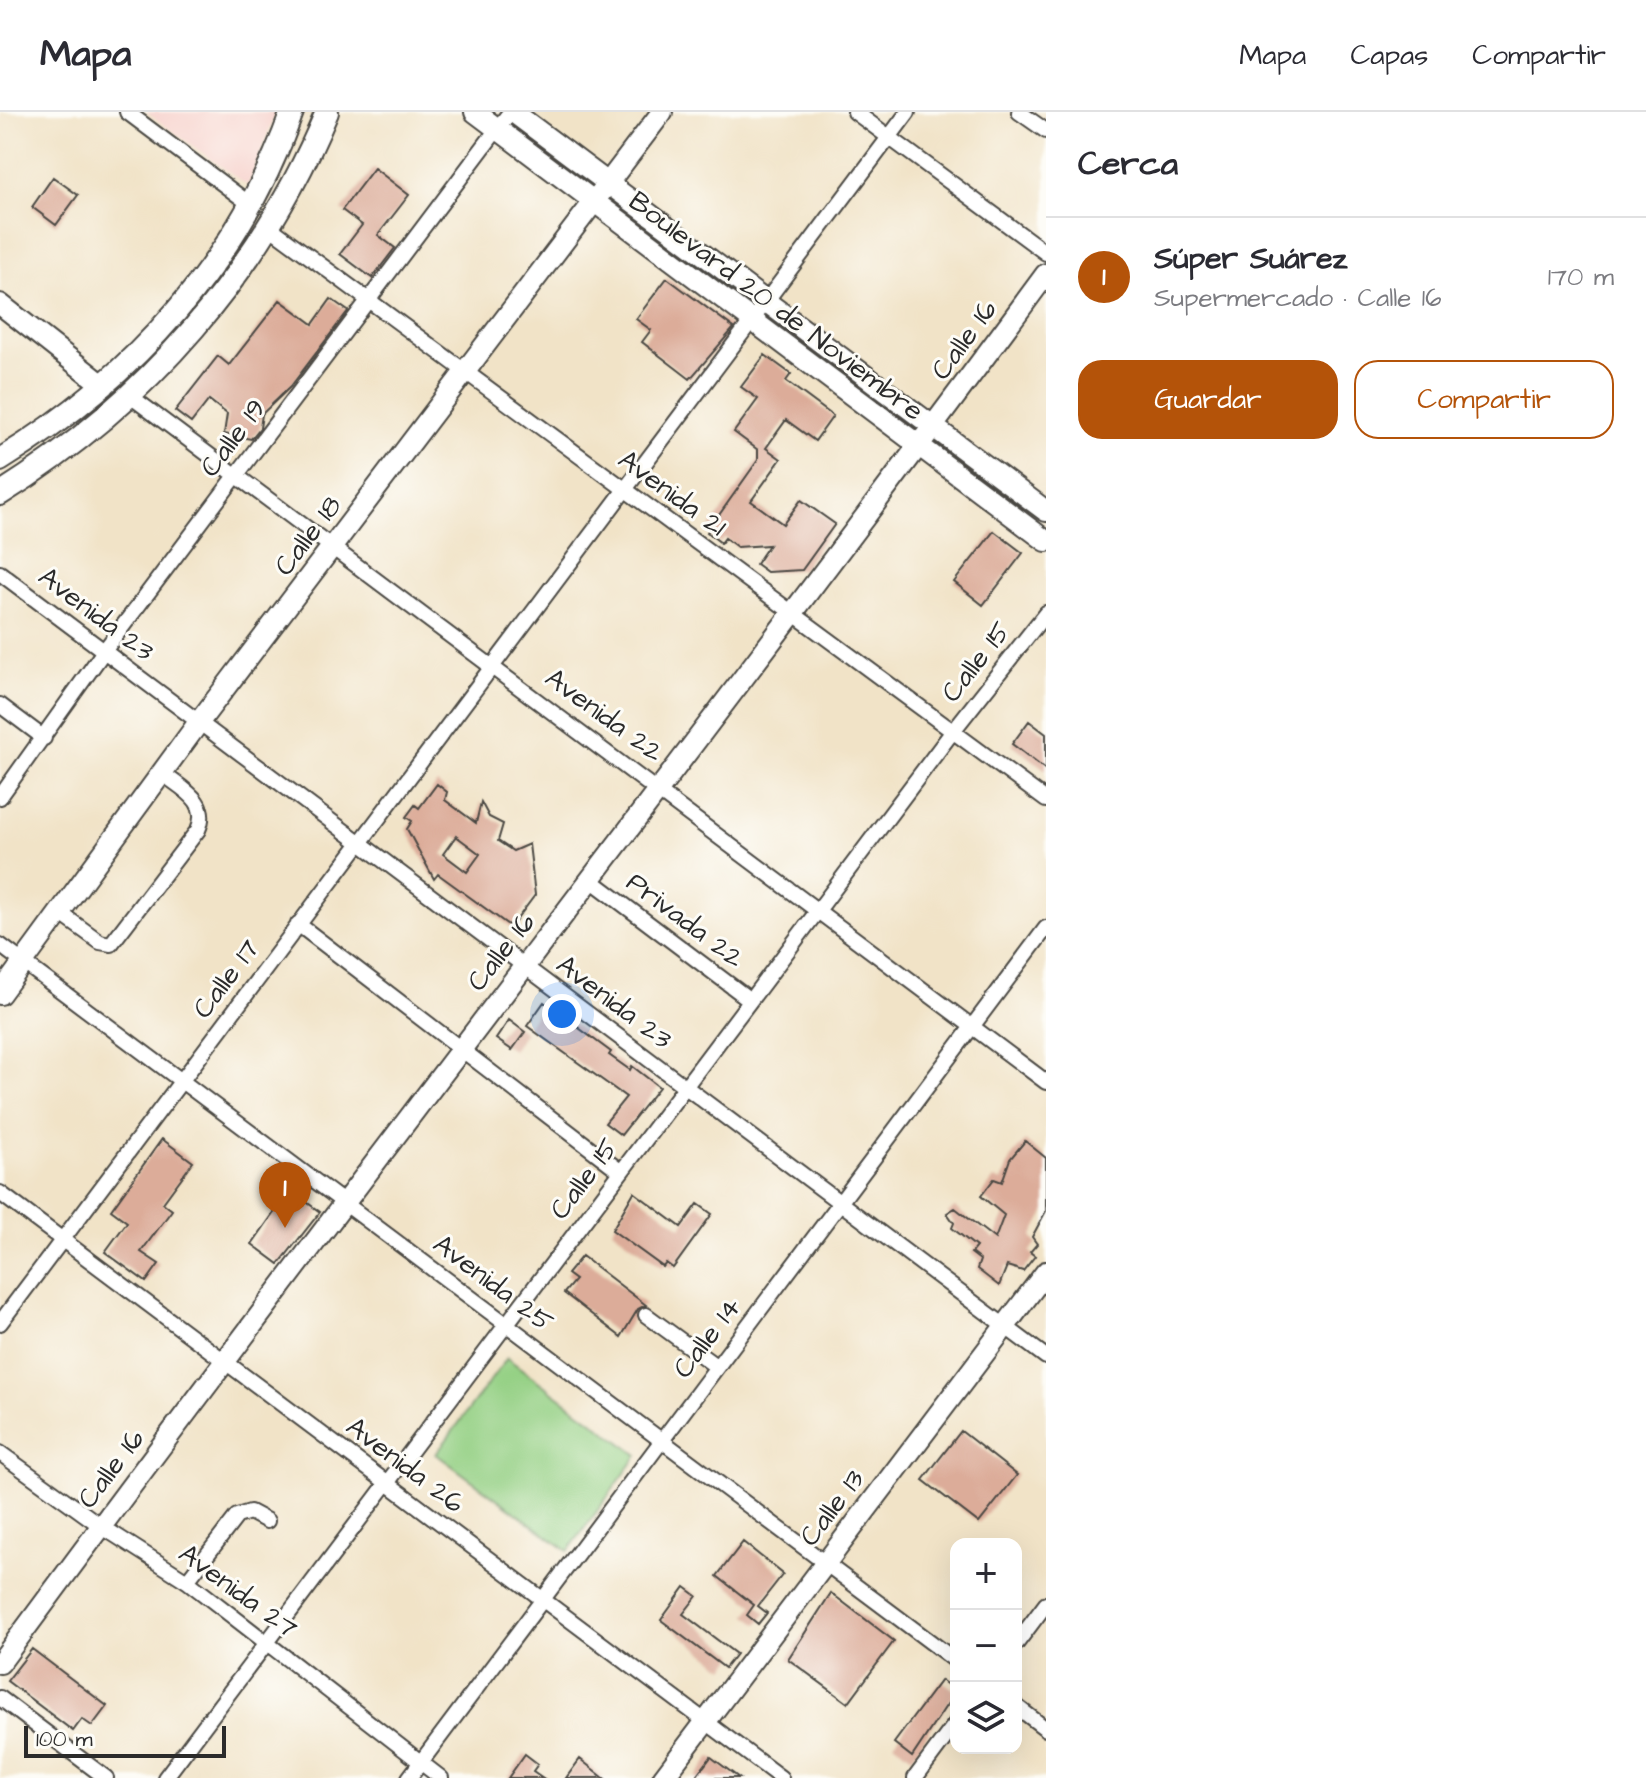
<!DOCTYPE html>
<html lang="es">
<head>
<meta charset="utf-8">
<style>
	:root { --surface:#fff; --page:#f2f2f3; --text:#2b2b33; --muted:#7c7c81; --line:#e1e1e2; --accent:#b45309 }
	body { margin:0; font-family:"Architects Daughter",sans-serif; background:var(--page); color:var(--text) }
	.controls { position:absolute; right:24px; bottom:24px; display:grid; overflow:hidden; border-radius:16px; box-shadow:0 8px 32px #0002 }
	.controls button { width:72px; height:72px; display:grid; place-items:center; padding:0; border:0; border-bottom:2px solid var(--line); background:var(--surface); color:var(--text); font:40px sans-serif }
	.scale { position:absolute; left:24px; bottom:20px; width:202px; box-sizing:border-box; padding-left:8px; border:4px solid #2b2b2b; border-top:0; font-size:22px; line-height:28px; white-space:nowrap; color:#2b2b2b; -webkit-text-stroke:6px #fdfcf7; paint-order:stroke }
	.you { position:absolute; left:562px; top:902px; width:28px; height:28px; margin:-20px; border:6px solid #fff; border-radius:50%; background:#1a73e8; box-shadow:0 0 0 12px #1a73e833 }
	.badge { display:grid; place-items:center; width:52px; height:52px; border-radius:50%; background:var(--accent); color:#fff; font-size:26px; font-weight:700 }
	.pin { position:absolute; translate:-50% -66px; filter:drop-shadow(0 2px 4px #0008) }
	.pin::after { content:''; position:absolute; top:42px; width:28px; height:24px; background:inherit; clip-path:polygon(0 0,100% 0,50% 100%) }
	.list { margin:0; padding:0; list-style:none }
	h2 { display:flex; justify-content:space-between; align-items:center; height:104px; margin:0; padding:0 32px; font-size:34px }
	h2 small { font-size:26px; font-weight:400; color:var(--muted) }
	.list li { display:grid; grid-template-columns:52px 1fr auto; gap:24px; align-items:center; box-sizing:border-box; height:120px; padding:0 32px; border-top:2px solid var(--line) }
	.list b { display:block; font-size:30px; white-space:nowrap }
	.list p { margin:0; font-size:26px; white-space:nowrap; color:var(--muted) }
	.list em { font-size:26px; font-style:normal; color:var(--muted) }
	.actions { display:flex; gap:16px; padding:24px 32px }
	.actions a { flex:1; padding:18px 0; border:2px solid var(--accent); border-radius:24px; text-align:center; font-size:28px; color:var(--accent) }
	.actions .main { background:var(--accent); color:#fff }
	.icon { flex:none; width:44px; height:44px; fill:none; stroke:currentColor; stroke-width:2; stroke-linecap:round; stroke-linejoin:round }
	.map { position:relative; flex:none; width:1046px; height:1666px; overflow:hidden }
	header { display:flex; align-items:center; gap:48px; box-sizing:border-box; height:112px; padding:0 40px; background:var(--surface); border-bottom:2px solid var(--line) }
	header strong { font-size:38px }
	nav { display:flex; gap:44px; margin-inline-start:auto; font-size:28px }
	main { display:flex }
	aside { flex:1; background:var(--surface) }
	.map>svg:first-child { display:block }
</style>
</head>
<body>
<header>
<strong>Mapa</strong>
<nav><a>Mapa</a><a>Capas</a><a>Compartir</a></nav>
</header>
<main>
<div class="map">
<svg width="1046" height="1666" viewBox="0 0 1046 1666">
	<rect width="100%" height="100%" fill="#fdfcf7"/>
	<filter id="ink" filterUnits="userSpaceOnUse"><feTurbulence type="fractalNoise" baseFrequency=".0125" numOctaves="2"/><feDisplacementMap in="SourceGraphic" scale="16" xChannelSelector="R" yChannelSelector="G"/><feConvolveMatrix kernelMatrix="1 2 1 2 8 2 1 2 1" color-interpolation-filters="sRGB"/></filter>
	<filter id="wash" filterUnits="userSpaceOnUse"><feTurbulence type="fractalNoise" baseFrequency=".006" numOctaves="4" result="noise"/><feDisplacementMap in="SourceGraphic" scale="32" xChannelSelector="R" yChannelSelector="G"/><feGaussianBlur stdDeviation="1.8" result="paint"/><feColorMatrix in="noise" values="0 0 0 0 0 0 0 0 0 0 0 0 0 0 0 0 0 1.4 0 .05"/><feComposite in="paint" operator="in"/></filter>
	<g filter="url(#wash)">
		<rect width="100%" height="100%" fill="#f1e3c7"/>
		<!-- built -->
		<path fill="#f7d0cb" d="M146,0H276L248,74Z"/>
		<!-- green -->
		<path fill="#94d084" stroke="#607e58" stroke-width="2" d="M507,1246L638,1343L568,1439L436,1342Z"/>
		<g id="blocks">
			<!-- building -->
			<path fill="#dcac99" fill-rule="evenodd" d="M374,56L409,83L378,123L395,136L372,166L340,142L362,113L342,98Z
				M53,65L78,83L56,113L32,95Z
				M667,166L734,216L690,267L642,230L651,218L636,207Z
				M331,187L348,199L291,274L262,302L260,316L251,327L224,322L227,302L209,288L191,311L175,299L218,244L229,253L280,188L313,212Z
				M765,243L791,262L786,269L833,304L815,329L786,308L766,336L781,347L751,389L783,412L801,388L835,412L802,458L767,460L756,452L769,433L737,435L725,426L721,431L707,420L758,348V338L734,320L758,287L741,275Z
				M994,419L1023,441L983,493L954,470Z
				M1029,609L1046,622V658L1012,632Z
				M437,672L447,680L445,688L476,711L481,690L489,705L503,712L498,729L513,739L529,732L535,783L511,815L438,762L434,767L407,717L412,709L406,705L415,693L419,696ZM456,724L480,742L467,760L443,742Z
				M544,890L611,940L609,943L630,958L632,954L659,975L621,1023L605,1011L626,985L527,914Z
				M509,908L525,920L512,938L496,927Z
				M162,1027L193,1050L163,1091L172,1098L141,1140L159,1152L146,1170L105,1140L127,1110L111,1098Z
				M1025,1029L1046,1046V1099L1032,1125L1037,1132L1030,1140L1035,1144L1023,1159L1007,1154L999,1174L977,1157L980,1148L971,1141L976,1135L952,1116L954,1111L947,1101L955,1096L995,1127L1004,1103L981,1084L994,1067L1002,1070L1010,1047Z
				M290,1078L320,1100L279,1152L252,1132Z
				M634,1080L681,1115L698,1092L712,1102L673,1156L666,1151L663,1155L612,1118Z
				M582,1144L646,1193L638,1197L621,1225L564,1181L575,1168L567,1162Z
				M961,1319L1017,1363L979,1411L923,1368Z
				M743,1430L783,1462L758,1494L767,1501L758,1512L747,1503L754,1493L717,1464Z
				M685,1475L697,1484L683,1502L736,1542L725,1556L661,1508Z
				M831,1481L894,1529L848,1591L788,1547Z
				M32,1537L107,1594L92,1614L82,1607L73,1619L7,1569Z
				M941,1568L956,1579L912,1645L894,1631Z
				M525,1642L538,1652L533,1659L543,1666H508Z
				M711,1645L739,1666H695Z
				M580,1647L604,1666H566Z"/>
		</g>
	</g>
	<g filter="url(#ink)">
		<use href="#blocks" fill-opacity="0" stroke="#494742" stroke-width="2"/>
		<g fill="none" stroke-linecap="round" stroke-linejoin="round">
			<defs>
				<path id="street" d="M127,0L251,93
					M855,0L1046,141
					M1019,0L1046,19
					M268,114L1046,688
					M129,283L1046,970
					M0,461L1046,1245
					M0,593L44,626
					M0,685L104,539L510,0
					M591,768L750,888
					M60,801L100,830L111,832L198,718C211,689 182,677 162,661
					M298,812L620,1059
					M0,833L956,1549
					M0,1081L781,1666
					M646,1203L717,1255
					M0,1211L908,0
					M0,1341L101,1414L187,1469L441,1666
					M187,1469L237,1404L250,1400L267,1409
					M1016,1532L1046,1492
					M0,1586L106,1666
					M1016,1594L1046,1617
					M165,1666L953,619L1046,501
					M409,1666L1046,816
					M915,1666L956,1611"/>
				<path id="secondary" d="M475,0L1046,429
					M513,0L1046,399
					M0,192L104,274
					M0,882L199,610L662,0
					M0,1551C344,1084 702,628 1046,162
					M663,1666L1046,1160"/>
				<path id="primary" d="M0,348C134,266 239,149 292,0
					M0,382C146,291 261,159 327,0"/>
			</defs>
			<!-- street casing -->
			<use href="#street" stroke="#494742" stroke-width="18"/>
			<!-- secondary casing -->
			<use href="#secondary" stroke="#494742" stroke-width="24"/>
			<!-- primary casing -->
			<use href="#primary" stroke="#494742" stroke-width="26"/>
			<!-- street -->
			<use href="#street" stroke="#fff" stroke-width="14"/>
			<!-- secondary -->
			<use href="#secondary" stroke="#fff" stroke-width="20"/>
			<!-- primary -->
			<use href="#primary" stroke="#fff" stroke-width="22"/>
		</g>
	</g>
	<g text-anchor="middle" stroke-width="6" stroke-linejoin="round" paint-order="stroke">
		<!-- street labels -->
		<g font-size="28" fill="#2b2b2b" stroke="#fdfcf7">
			<text transform="translate(777 193) rotate(37)" y="10">Boulevard 20 de Noviembre</text>
			<text transform="translate(963 227) rotate(-54)" y="10">Calle 16</text>
			<text transform="translate(232 325) rotate(-53)" y="10">Calle 19</text>
			<text transform="translate(673 380) rotate(36)" y="10">Avenida 21</text>
			<text transform="translate(307 423) rotate(-53)" y="10">Calle 18</text>
			<text transform="translate(97 501) rotate(37)" y="10">Avenida 23</text>
			<text transform="translate(975 549) rotate(-52)" y="10">Calle 15</text>
			<text transform="translate(605 602) rotate(36)" y="10">Avenida 22</text>
			<text transform="translate(686 807) rotate(37)" y="10">Privada 22</text>
			<text transform="translate(500 839) rotate(-52)" y="10">Calle 16</text>
			<text transform="translate(225 866) rotate(-53)" y="10">Calle 17</text>
			<text transform="translate(615 889) rotate(37)" y="10">Avenida 23</text>
			<text transform="translate(583 1066) rotate(-53)" y="10">Calle 15</text>
			<text transform="translate(494 1170) rotate(37)" y="10">Avenida 25</text>
			<text transform="translate(706 1225) rotate(-53)" y="10">Calle 14</text>
			<text transform="translate(406 1352) rotate(37)" y="10">Avenida 26</text>
			<text transform="translate(110 1356) rotate(-53)" y="10">Calle 16</text>
			<text transform="translate(831 1395) rotate(-53)" y="10">Calle 13</text>
			<text transform="translate(239 1478) rotate(36)" y="10">Avenida 27</text>
		</g>
	</g>
</svg>
<div class="controls">
<button>+</button>
<button>−</button>
<button><svg class="icon" aria-label="layers" viewBox="0 0 24 24"><path d="M12 4l9 5-9 5-9-5zM3 14l9 5 9-5"/></svg></button>
</div>
<div class="scale">100 m</div>
<div class="you"></div>
<div class="pin badge" style="left:285px;top:1116px">1</div>
</div>
<aside>
<h2>Cerca<small></small></h2>
<ul class="list">
<li><span class="badge">1</span><div><b>Súper Suárez</b><p>Supermercado · Calle 16</p></div><em>170 m</em></li>
</ul>
<div class="actions"><a class="main">Guardar</a><a>Compartir</a></div>
</aside>
</main>
</body>
</html>
